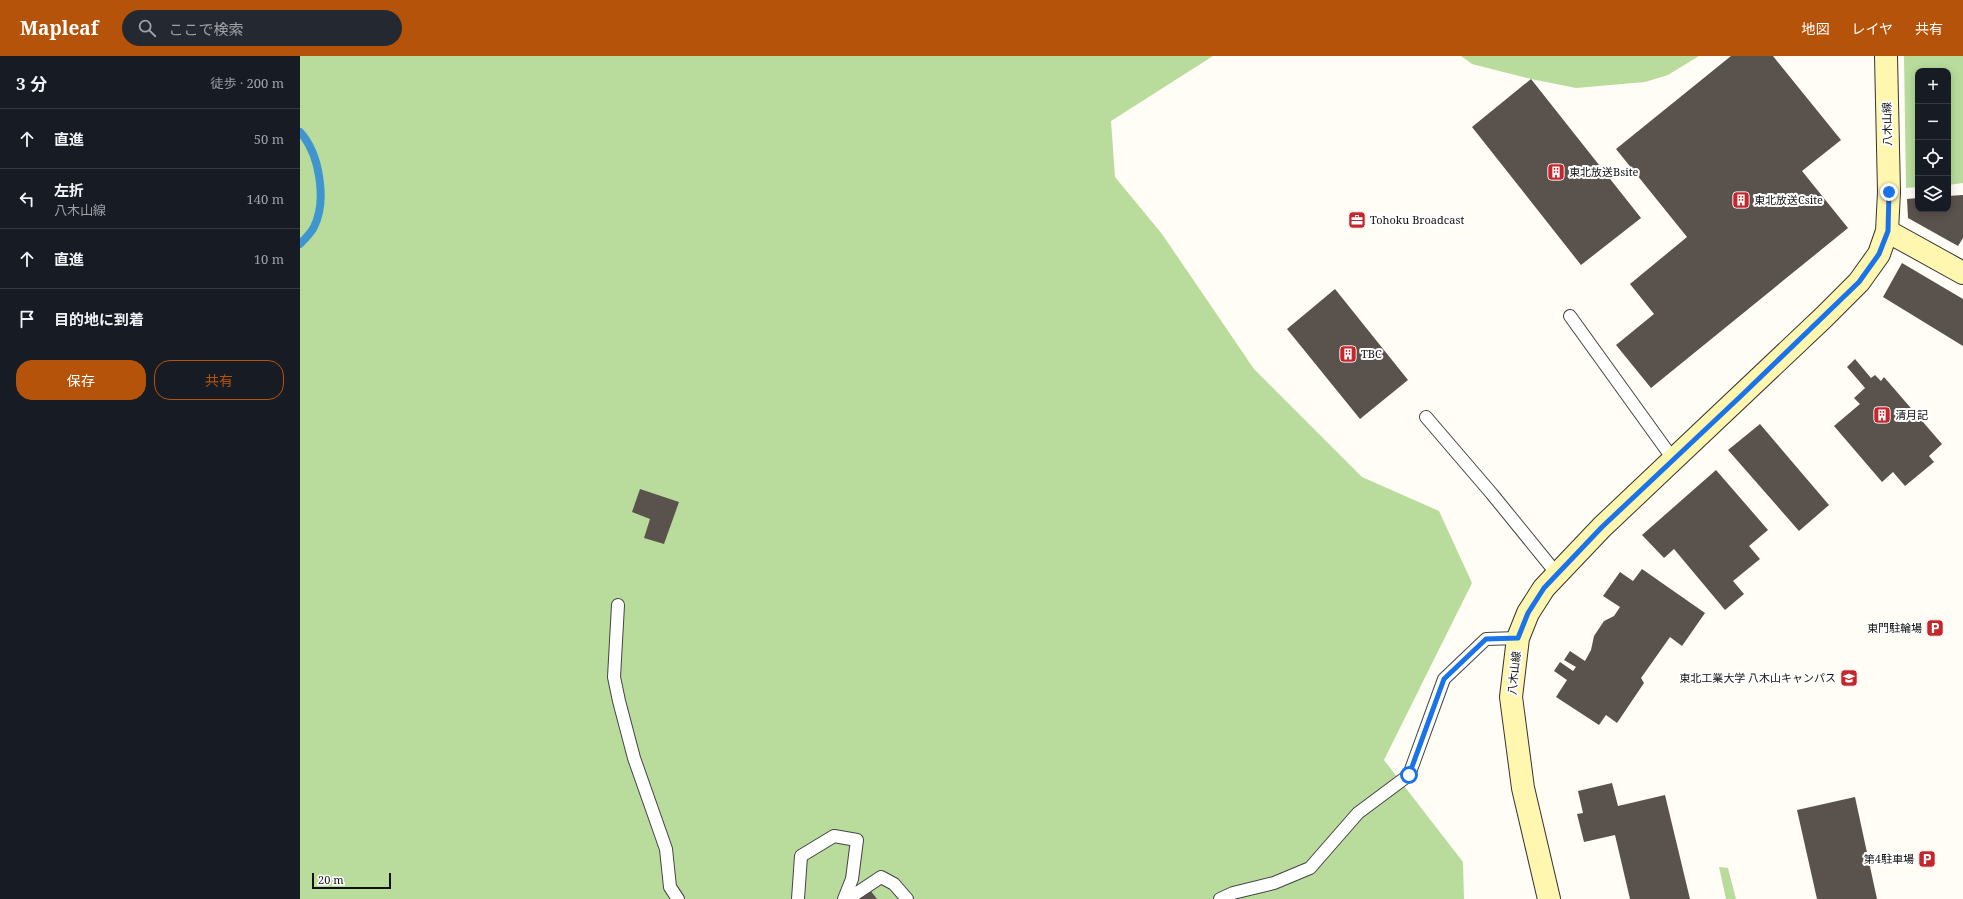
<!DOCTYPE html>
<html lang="ja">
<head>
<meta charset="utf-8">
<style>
	:root { --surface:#171b24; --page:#242831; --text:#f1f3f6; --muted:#9ea1a6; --line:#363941; --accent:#b45309 }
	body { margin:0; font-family:"Noto Serif","Noto Sans JP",serif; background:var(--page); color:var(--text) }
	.controls { position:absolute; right:12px; top:12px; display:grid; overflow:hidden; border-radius:8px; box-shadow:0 2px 10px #0003 }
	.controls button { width:36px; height:36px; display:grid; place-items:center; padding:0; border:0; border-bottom:1px solid var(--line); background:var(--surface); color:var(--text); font:20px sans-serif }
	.scale { position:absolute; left:12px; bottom:10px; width:79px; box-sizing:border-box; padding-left:4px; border:2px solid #111; border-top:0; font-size:11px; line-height:14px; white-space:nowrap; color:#111; -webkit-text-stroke:3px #fff; paint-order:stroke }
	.stop { position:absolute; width:12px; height:12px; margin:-9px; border:3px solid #1a73e8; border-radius:50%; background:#fff }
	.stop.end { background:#1a73e8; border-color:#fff; box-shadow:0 1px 4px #0008 }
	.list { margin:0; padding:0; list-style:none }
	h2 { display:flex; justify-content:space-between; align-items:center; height:52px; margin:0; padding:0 16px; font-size:17px }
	h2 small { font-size:13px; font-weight:400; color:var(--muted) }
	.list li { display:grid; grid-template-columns:26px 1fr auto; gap:12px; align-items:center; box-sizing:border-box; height:60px; padding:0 16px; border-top:1px solid var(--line) }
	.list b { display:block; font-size:15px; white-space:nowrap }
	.list p { margin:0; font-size:13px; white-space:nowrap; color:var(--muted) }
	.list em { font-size:13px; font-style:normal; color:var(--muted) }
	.actions { display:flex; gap:8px; padding:12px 16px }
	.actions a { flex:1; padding:9px 0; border:1px solid var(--accent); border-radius:16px; text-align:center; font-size:14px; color:var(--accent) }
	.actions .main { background:var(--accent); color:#fff }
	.icon { flex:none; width:22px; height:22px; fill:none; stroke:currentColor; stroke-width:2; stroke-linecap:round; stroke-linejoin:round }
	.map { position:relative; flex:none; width:1663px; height:843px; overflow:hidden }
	header { display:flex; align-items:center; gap:24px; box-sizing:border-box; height:56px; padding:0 20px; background:var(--accent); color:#fff }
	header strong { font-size:19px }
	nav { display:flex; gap:22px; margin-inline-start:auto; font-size:14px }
	.search { width:280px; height:36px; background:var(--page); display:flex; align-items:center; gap:10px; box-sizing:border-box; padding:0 14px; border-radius:22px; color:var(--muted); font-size:15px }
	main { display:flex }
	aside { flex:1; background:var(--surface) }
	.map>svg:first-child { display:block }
</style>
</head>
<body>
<header>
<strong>Mapleaf</strong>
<div class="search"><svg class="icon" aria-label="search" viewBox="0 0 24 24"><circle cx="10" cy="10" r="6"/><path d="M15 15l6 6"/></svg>ここで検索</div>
<nav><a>地図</a><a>レイヤ</a><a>共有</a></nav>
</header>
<main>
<aside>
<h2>3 分<small>徒歩 · 200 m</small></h2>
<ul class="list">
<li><svg class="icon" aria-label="ahead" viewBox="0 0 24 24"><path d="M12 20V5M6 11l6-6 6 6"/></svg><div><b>直進</b></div><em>50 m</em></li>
<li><svg class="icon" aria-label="left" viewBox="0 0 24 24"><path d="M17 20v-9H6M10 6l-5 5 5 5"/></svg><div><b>左折</b><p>八木山線</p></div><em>140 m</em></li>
<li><svg class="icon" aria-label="ahead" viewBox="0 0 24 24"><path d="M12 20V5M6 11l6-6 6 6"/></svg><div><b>直進</b></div><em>10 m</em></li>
<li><svg class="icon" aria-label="arrive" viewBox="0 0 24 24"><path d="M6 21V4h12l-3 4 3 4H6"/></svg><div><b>目的地に到着</b></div></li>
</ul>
<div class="actions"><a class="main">保存</a><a>共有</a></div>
</aside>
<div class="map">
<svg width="1663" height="843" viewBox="0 0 1663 843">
	<rect width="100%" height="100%" fill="#fffdf5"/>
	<!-- forest -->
	<path fill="#b9dc9c" d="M0,0H913L811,65L815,121L862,178L954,313L1062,421L1139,455L1172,527L1084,704L1163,806L1164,843H0Z
		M1161,0H1399L1368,19L1345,26L1276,32L1231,23L1172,8Z
		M1604,0H1663V127L1648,129V15H1618V131L1606,132Z
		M1419,811L1428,812L1436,843H1426Z"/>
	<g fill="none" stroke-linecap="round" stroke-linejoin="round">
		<!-- stream -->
		<path stroke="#3f96cf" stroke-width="8" d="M0,76C20,98 27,145 14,171C11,177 5,183 0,188"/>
	</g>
	<!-- building -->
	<path fill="#5a524d" d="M1431,0H1473L1541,84L1502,115L1548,172L1351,332L1316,289L1354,258L1330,228L1387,181L1316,93Z
		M1231,23L1341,162L1281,209L1172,71Z
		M1663,139V182L1658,190L1608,162L1607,143L1618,142V153H1648V140Z
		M1602,207L1663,243V290L1583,241Z
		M1035,233L1108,324L1060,363L987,273Z
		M1555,303L1571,322L1575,319L1581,325L1584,321L1642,388L1629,400L1634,406L1605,430L1593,416L1582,426L1534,370L1560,348L1554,342L1565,332L1547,311Z
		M1460,368L1529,449L1499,475L1428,394Z
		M1416,414L1468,474L1449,490L1460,503L1433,525L1444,538L1425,554L1374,493L1364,502L1342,479Z
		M340,433L379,446L364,488L344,482L350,463L332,456Z
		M1342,513L1405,557L1382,590L1370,581L1341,622L1344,627L1317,667L1306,659L1299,669L1256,641L1267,624L1254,615L1260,606L1273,615L1276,611L1264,604L1270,595L1285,605L1291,594L1294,580L1304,565L1314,560L1320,551L1303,540L1320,516L1333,525Z
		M1312,727L1318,750L1365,739L1390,843H1330L1315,779L1284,786L1277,758L1283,757L1278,735Z
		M1555,741L1577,843H1517L1497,754Z
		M570,834L577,843H559Z"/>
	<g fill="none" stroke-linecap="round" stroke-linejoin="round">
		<defs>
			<path id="lane" d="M1270,260L1373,403
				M1126,361L1192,438L1257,518
				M318,549L314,621L319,645L334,702L366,793L370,831L378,843
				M498,843L501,800L534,780L557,784L552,823L544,843
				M548,843L581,821L594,828L607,843
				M920,843L933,837L974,827L1010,812L1058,757L1109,719L1144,623L1186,583L1218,582"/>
			<path id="secondary" d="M1587,175L1663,217
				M1249,843L1223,732L1211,641L1218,582L1228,557L1244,532L1302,471L1524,261L1559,226L1579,198L1587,175L1589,136L1586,0"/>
		</defs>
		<!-- lane casing -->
		<use href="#lane" stroke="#444" stroke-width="14"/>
		<!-- secondary casing -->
		<use href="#secondary" stroke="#333" stroke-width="24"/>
		<!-- lane -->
		<use href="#lane" stroke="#fff" stroke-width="12"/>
		<!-- secondary -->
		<use href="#secondary" stroke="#fff6b0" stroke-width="22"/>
	</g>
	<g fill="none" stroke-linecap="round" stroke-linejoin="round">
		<!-- route -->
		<path stroke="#1a73e8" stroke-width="5" d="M1109,719L1144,623L1186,583L1218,582L1228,557L1244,532L1302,471L1442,339L1559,226L1579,198L1588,175L1589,136"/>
	</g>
	<!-- icons -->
	<defs>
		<symbol id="building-square" viewBox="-11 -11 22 22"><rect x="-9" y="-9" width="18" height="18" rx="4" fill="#c4262e" stroke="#fff"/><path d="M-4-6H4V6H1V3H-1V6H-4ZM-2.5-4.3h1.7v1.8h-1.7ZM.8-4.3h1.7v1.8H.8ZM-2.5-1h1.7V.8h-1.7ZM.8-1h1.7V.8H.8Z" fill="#fff"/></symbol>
		<symbol id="office-square" viewBox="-11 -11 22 22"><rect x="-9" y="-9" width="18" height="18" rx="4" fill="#c4262e" stroke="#fff"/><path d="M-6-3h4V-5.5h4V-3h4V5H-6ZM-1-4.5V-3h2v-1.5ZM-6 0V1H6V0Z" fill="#fff"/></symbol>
		<symbol id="parking-square" viewBox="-11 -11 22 22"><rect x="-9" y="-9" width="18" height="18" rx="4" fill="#c4262e" stroke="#fff"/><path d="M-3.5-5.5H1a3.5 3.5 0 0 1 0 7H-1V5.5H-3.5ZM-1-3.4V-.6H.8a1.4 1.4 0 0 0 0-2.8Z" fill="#fff"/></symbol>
		<symbol id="university-square" viewBox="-11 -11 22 22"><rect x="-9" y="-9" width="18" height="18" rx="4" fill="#c4262e" stroke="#fff"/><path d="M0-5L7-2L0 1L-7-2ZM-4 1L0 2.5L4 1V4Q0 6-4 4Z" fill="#fff"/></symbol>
	</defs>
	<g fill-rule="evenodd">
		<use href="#building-square" x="1246" y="106" width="20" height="20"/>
		<use href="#building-square" x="1431" y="134" width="20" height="20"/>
		<use href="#office-square" x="1047" y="154" width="20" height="20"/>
		<use href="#building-square" x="1038" y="288" width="20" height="20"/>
		<use href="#building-square" x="1572" y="349" width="20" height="20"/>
		<use href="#parking-square" x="1625" y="562" width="20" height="20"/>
		<use href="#university-square" x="1539" y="612" width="20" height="20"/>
		<use href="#parking-square" x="1617" y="793" width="20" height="20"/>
	</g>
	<g text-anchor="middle" stroke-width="4" stroke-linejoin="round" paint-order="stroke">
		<!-- street labels -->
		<g font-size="11" fill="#111" stroke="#fff">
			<text transform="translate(1587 68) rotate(-91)" y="4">八木山線</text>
			<text transform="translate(1214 617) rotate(-84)" y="4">八木山線</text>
		</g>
		<!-- poi labels -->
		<g font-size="11" fill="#111" stroke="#fff" text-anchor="start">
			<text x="1269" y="120">東北放送Bsite</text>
			<text x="1454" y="148">東北放送Csite</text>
			<text x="1070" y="168">Tohoku Broadcast</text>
			<text x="1061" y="302">TBC</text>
			<text x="1595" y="363">清月記</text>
			<text x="1622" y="576" text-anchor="end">東門駐輪場</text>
			<text x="1536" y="626" text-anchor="end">東北工業大学 八木山キャンパス</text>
			<text x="1614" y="807" text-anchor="end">第4駐車場</text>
		</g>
	</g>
</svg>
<div class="controls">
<button>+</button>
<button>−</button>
<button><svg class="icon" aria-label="locate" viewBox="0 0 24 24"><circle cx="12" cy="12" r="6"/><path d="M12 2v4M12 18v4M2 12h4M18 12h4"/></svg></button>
<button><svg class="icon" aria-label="layers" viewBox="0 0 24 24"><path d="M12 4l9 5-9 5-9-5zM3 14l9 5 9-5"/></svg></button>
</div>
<div class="scale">20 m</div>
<div class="stop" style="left:1109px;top:719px"></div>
<div class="stop end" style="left:1589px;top:136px"></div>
</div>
</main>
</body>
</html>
